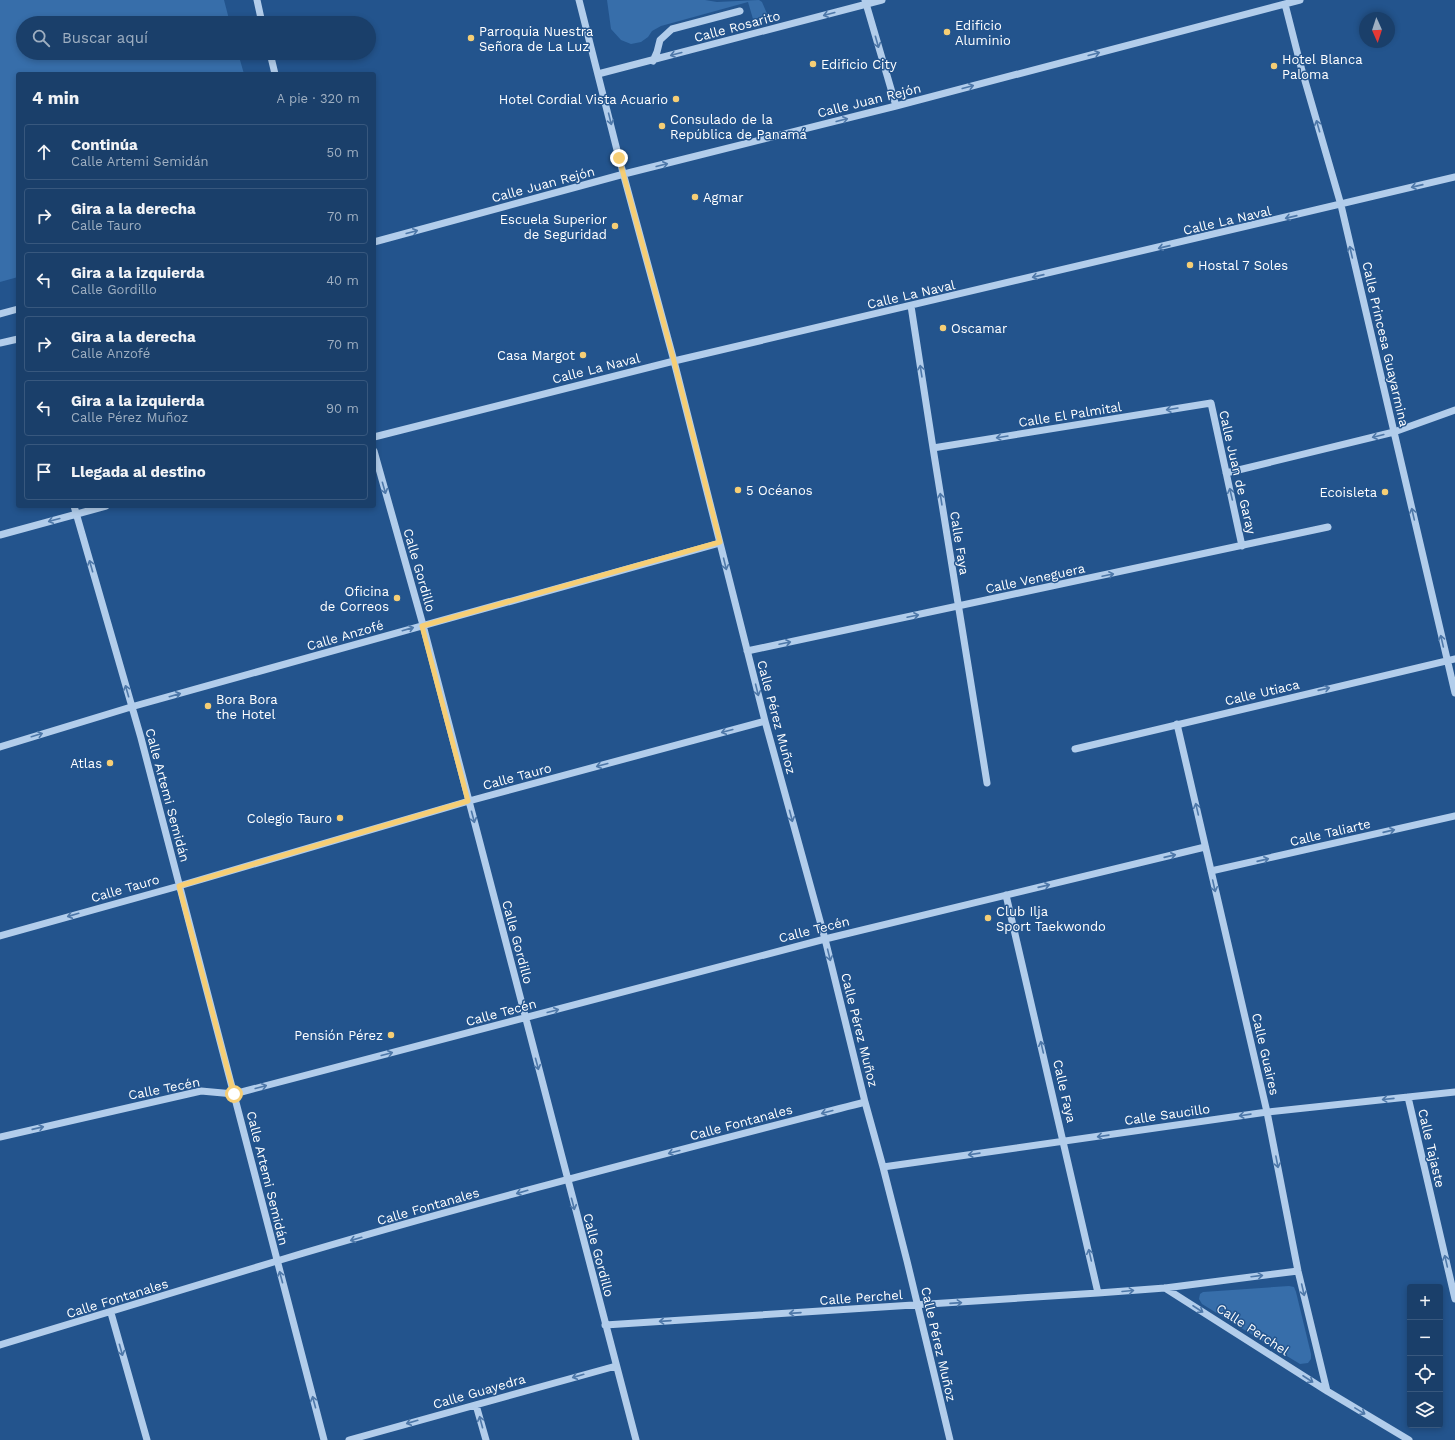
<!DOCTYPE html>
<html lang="es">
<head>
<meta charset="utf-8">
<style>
	:root { --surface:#1a3f6a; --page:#234670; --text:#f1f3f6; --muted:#9fafc1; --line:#38587e }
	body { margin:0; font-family:"Work Sans",sans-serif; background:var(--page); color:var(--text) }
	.controls { position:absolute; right:12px; bottom:12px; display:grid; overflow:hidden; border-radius:4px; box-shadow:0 2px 6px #0003 }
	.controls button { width:36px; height:36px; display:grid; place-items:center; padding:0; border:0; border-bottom:1px solid var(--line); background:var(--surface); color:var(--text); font:20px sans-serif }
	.compass { position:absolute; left:1359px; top:12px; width:36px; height:36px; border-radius:50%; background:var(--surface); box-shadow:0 2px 6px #0003; rotate:177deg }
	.stop { position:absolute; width:12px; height:12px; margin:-9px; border:3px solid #f6ce75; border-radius:50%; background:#fff }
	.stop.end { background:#f6ce75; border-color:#fff; box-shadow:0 1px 4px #0008 }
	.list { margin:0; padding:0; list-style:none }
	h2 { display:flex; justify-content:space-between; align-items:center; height:52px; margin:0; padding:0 16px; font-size:17px }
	h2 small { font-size:13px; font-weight:400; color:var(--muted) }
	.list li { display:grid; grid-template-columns:26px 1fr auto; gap:12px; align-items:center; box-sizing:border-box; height:56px; margin:0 8px 8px; padding:0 8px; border:1px solid var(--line); border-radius:4px }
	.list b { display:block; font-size:15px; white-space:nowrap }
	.list p { margin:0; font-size:13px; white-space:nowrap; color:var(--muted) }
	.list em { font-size:13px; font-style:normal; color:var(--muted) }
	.icon { flex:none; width:22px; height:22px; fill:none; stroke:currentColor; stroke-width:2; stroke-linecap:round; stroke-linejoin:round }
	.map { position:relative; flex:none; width:1455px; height:1440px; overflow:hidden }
	.search { position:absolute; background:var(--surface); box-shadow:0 2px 6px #0003; left:16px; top:16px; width:360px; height:44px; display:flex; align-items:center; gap:10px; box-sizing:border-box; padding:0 14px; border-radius:22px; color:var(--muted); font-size:15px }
	.panel { position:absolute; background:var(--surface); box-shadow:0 2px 6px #0003; left:16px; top:72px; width:360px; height:436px; border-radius:4px }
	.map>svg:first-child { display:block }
</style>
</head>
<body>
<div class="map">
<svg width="1455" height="1440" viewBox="0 0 1455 1440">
	<rect width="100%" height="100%" fill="#23548d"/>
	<!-- green -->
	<path fill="#376eaa" d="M0,0H224L230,23H23V53H238L244,74H18V277L0,282Z
		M607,0H705L717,2L759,0L762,2L768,16L753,19L748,2L661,26L652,31L648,37L641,42L631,44L621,40L611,29Z
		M1289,1286L1294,1287L1296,1292L1311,1354V1359L1308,1363L1300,1364L1202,1304L1199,1299L1200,1294L1203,1292Z"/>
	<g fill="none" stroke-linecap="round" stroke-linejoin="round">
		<!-- minor -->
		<path stroke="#b2cdeb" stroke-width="7" d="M257,0L262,23
			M579,0L619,158L674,361L765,721L825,939L865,1102L883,1167L907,1261L950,1440
			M865,0L896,106
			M1285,4L1301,67L1341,205L1455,693
			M270,53L275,74
			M653,61L657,52L660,40L672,29L740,11
			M598,74L882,0
			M374,242L624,174L896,106L1300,0
			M911,306L933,448L987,783
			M0,314L18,309
			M0,343L18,339
			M374,437L674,361L1455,177
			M933,448L1211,403L1242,546
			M374,451L423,625L636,1440
			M1226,473L1394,432L1455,410
			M74,506L141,738L324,1440
			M0,535L106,506
			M747,651L1328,527
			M1177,724L1267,1112L1298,1271L1327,1391
			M0,747L131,707L720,543
			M1075,749L1455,659
			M1211,871L1455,816
			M1006,895L1098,1293
			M0,936L179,886L469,801L765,721
			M1408,1097L1455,1299
			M0,1137L201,1091L234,1094L825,939L1205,847
			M883,1167L1267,1112L1455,1092
			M1165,1288L1327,1391L1409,1440
			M111,1313L147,1440
			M605,1325L1098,1293L1165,1288L1298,1271
			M0,1345C92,1318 184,1289 277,1261C471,1203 668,1153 865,1102
			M476,1405L486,1440
			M349,1440L616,1366"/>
	</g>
	<!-- one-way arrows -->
	<defs><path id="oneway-shaft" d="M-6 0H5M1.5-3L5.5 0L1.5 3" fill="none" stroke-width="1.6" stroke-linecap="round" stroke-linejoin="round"/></defs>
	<g stroke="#4e78a9">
		<use href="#oneway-shaft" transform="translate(829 14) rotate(165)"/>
		<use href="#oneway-shaft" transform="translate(877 42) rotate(74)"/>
		<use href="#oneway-shaft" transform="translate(676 54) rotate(165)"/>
		<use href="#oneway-shaft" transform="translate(1094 54) rotate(-15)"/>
		<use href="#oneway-shaft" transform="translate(968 87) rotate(-15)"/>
		<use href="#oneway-shaft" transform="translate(610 119) rotate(76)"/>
		<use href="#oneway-shaft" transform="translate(842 120) rotate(-14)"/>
		<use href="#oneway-shaft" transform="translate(1318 126) rotate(-106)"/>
		<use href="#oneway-shaft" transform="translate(662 165) rotate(-14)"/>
		<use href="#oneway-shaft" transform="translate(1417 186) rotate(167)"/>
		<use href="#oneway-shaft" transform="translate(1291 217) rotate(167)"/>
		<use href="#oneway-shaft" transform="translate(412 232) rotate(-15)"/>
		<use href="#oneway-shaft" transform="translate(1164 247) rotate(167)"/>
		<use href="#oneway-shaft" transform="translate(1351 252) rotate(-103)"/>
		<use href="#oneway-shaft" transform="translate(1038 276) rotate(167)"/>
		<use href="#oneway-shaft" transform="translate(921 371) rotate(-99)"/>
		<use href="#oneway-shaft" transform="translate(1172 409) rotate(171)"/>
		<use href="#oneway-shaft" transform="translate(1378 436) rotate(166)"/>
		<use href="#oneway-shaft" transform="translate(1002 437) rotate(171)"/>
		<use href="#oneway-shaft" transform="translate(384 488) rotate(74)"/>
		<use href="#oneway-shaft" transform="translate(1231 494) rotate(-103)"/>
		<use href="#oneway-shaft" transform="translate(941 499) rotate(-99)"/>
		<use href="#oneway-shaft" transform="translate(1413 514) rotate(-103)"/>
		<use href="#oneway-shaft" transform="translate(54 520) rotate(165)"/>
		<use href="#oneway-shaft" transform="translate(725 564) rotate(76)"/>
		<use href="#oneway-shaft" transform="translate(91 566) rotate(-106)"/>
		<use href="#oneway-shaft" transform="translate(1108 575) rotate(-12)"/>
		<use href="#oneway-shaft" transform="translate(913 616) rotate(-12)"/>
		<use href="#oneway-shaft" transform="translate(408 629) rotate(-16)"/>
		<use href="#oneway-shaft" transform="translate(1442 641) rotate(-103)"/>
		<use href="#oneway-shaft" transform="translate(785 643) rotate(-12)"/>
		<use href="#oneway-shaft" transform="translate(1324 689) rotate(-13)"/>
		<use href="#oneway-shaft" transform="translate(757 690) rotate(76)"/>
		<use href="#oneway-shaft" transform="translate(127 691) rotate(-106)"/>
		<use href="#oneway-shaft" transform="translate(175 695) rotate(-16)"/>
		<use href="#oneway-shaft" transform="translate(727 731) rotate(165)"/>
		<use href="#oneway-shaft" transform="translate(37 735) rotate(-17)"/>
		<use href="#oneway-shaft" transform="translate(602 765) rotate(165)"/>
		<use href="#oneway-shaft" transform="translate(1197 809) rotate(-103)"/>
		<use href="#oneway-shaft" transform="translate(791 816) rotate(75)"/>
		<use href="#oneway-shaft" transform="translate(473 817) rotate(75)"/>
		<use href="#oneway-shaft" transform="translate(1389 831) rotate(-13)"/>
		<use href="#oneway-shaft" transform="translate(1170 856) rotate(-13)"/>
		<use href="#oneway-shaft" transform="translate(1263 860) rotate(-13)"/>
		<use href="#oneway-shaft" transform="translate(1044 886) rotate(-13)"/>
		<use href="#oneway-shaft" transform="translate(1214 886) rotate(77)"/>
		<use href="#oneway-shaft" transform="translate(73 915) rotate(164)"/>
		<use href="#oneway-shaft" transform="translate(829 955) rotate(76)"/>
		<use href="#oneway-shaft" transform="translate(553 1011) rotate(-15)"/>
		<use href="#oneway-shaft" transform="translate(1042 1047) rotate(-103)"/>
		<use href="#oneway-shaft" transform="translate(387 1054) rotate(-15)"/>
		<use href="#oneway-shaft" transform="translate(537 1064) rotate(75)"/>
		<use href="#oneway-shaft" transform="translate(261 1087) rotate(-15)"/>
		<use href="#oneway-shaft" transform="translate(1388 1099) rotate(174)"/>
		<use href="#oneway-shaft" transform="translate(827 1112) rotate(165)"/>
		<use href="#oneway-shaft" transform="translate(1245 1115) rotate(172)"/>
		<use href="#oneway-shaft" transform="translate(38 1128) rotate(-13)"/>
		<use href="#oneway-shaft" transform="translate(1103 1136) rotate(172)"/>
		<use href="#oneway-shaft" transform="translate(674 1152) rotate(165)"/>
		<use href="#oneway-shaft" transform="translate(974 1154) rotate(172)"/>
		<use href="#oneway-shaft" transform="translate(1277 1162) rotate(79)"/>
		<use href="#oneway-shaft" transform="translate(522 1192) rotate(164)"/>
		<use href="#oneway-shaft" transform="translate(573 1204) rotate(75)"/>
		<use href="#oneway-shaft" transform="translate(356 1239) rotate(164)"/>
		<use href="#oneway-shaft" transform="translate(1090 1255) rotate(-103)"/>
		<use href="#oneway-shaft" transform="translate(1446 1261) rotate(-103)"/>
		<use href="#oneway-shaft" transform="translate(1257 1276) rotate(-7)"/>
		<use href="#oneway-shaft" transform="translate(281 1277) rotate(-105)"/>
		<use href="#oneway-shaft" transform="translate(1303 1290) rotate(77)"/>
		<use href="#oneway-shaft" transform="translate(1128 1291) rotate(-5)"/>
		<use href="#oneway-shaft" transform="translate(956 1303) rotate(-4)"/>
		<use href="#oneway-shaft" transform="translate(1198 1309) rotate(33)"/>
		<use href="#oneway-shaft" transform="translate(795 1313) rotate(176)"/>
		<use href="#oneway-shaft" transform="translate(665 1321) rotate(176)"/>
		<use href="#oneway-shaft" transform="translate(121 1350) rotate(74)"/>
		<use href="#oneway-shaft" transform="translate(578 1376) rotate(164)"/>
		<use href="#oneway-shaft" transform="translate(1308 1379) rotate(33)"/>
		<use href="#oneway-shaft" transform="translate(314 1402) rotate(-105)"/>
		<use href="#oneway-shaft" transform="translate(1360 1411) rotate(31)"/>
		<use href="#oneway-shaft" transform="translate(412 1422) rotate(164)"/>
		<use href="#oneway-shaft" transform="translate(481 1422) rotate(-105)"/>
	</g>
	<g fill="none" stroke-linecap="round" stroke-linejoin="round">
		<!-- route -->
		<path stroke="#f6ce75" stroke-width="5" d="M234,1094L179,886L468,801L422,626L720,542L674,361L619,158"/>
	</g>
	<!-- markers -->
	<g fill="#f6ce75" stroke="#23548d" stroke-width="1.5">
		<circle cx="947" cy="32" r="4"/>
		<circle cx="471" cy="38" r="4"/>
		<circle cx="813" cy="64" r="4"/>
		<circle cx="1274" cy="66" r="4"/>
		<circle cx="676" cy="99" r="4"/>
		<circle cx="662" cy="126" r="4"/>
		<circle cx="695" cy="197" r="4"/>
		<circle cx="615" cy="226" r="4"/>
		<circle cx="1190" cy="265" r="4"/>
		<circle cx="943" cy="328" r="4"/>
		<circle cx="583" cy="355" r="4"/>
		<circle cx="738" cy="490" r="4"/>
		<circle cx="1385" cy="492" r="4"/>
		<circle cx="397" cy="598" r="4"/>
		<circle cx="208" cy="706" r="4"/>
		<circle cx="110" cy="763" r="4"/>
		<circle cx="340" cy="818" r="4"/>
		<circle cx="988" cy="918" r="4"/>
		<circle cx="391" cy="1035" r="4"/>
	</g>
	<g text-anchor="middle" stroke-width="3" stroke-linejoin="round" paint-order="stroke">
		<!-- poi labels -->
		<g font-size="13" fill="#fff" stroke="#23548d" text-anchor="start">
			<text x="955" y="30">Edificio<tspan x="955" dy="15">Aluminio</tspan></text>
			<text x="479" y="36">Parroquia Nuestra<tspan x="479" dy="15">Señora de La Luz</tspan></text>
			<text x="1282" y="64">Hotel Blanca<tspan x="1282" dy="15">Paloma</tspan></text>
			<text x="821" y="69">Edificio City</text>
			<text x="668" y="104" text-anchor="end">Hotel Cordial Vista Acuario</text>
			<text x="670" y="124">Consulado de la<tspan x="670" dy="15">República de Panamá</tspan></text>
			<text x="703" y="202">Agmar</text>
			<text x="607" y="224" text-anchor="end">Escuela Superior<tspan x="607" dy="15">de Seguridad</tspan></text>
			<text x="1198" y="270">Hostal 7 Soles</text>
			<text x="951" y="333">Oscamar</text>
			<text x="575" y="360" text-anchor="end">Casa Margot</text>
			<text x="746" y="495">5 Océanos</text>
			<text x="1377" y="497" text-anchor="end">Ecoisleta</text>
			<text x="389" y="596" text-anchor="end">Oficina<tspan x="389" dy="15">de Correos</tspan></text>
			<text x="216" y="704">Bora Bora<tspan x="216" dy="15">the Hotel</tspan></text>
			<text x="102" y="768" text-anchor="end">Atlas</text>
			<text x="332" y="823" text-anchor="end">Colegio Tauro</text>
			<text x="996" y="916">Club Ilja<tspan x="996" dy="15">Sport Taekwondo</tspan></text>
			<text x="383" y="1040" text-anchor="end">Pensión Pérez</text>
		</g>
		<!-- street labels -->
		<g font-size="13" fill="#fff" stroke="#23548d">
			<text transform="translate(737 26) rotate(-15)" y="5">Calle Rosarito</text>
			<text transform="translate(869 100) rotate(-14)" y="5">Calle Juan Rejón</text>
			<text transform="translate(543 184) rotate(-15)" y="5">Calle Juan Rejón</text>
			<text transform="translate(1227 220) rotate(-13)" y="5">Calle La Naval</text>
			<text transform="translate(911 294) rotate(-13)" y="5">Calle La Naval</text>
			<text transform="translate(1386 344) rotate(77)" y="5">Calle Princesa Guayarmina</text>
			<text transform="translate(596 368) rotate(-14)" y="5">Calle La Naval</text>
			<text transform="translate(1070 414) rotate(-9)" y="5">Calle El Palmital</text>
			<text transform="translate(1238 472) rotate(77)" y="5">Calle Juan de Garay</text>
			<text transform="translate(960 543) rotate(81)" y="5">Calle Faya</text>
			<text transform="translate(420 570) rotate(74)" y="5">Calle Gordillo</text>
			<text transform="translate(1035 578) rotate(-12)" y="5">Calle Veneguera</text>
			<text transform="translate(345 635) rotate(-16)" y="5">Calle Anzofé</text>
			<text transform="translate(1262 692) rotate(-13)" y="5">Calle Utiaca</text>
			<text transform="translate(777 717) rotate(75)" y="5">Calle Pérez Muñoz</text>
			<text transform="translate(517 776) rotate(-15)" y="5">Calle Tauro</text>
			<text transform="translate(168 795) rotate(75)" y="5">Calle Artemi Semidán</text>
			<text transform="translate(1330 832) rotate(-13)" y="5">Calle Taliarte</text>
			<text transform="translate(125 888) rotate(-16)" y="5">Calle Tauro</text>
			<text transform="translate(814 929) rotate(-14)" y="5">Calle Tecén</text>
			<text transform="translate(518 942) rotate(75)" y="5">Calle Gordillo</text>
			<text transform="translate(501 1012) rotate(-15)" y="5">Calle Tecén</text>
			<text transform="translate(860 1030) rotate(76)" y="5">Calle Pérez Muñoz</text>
			<text transform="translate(1266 1054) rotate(77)" y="5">Calle Guaires</text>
			<text transform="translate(164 1088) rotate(-11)" y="5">Calle Tecén</text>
			<text transform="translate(1065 1091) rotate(77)" y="5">Calle Faya</text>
			<text transform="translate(1167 1114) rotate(-8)" y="5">Calle Saucillo</text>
			<text transform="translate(741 1122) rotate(-15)" y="5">Calle Fontanales</text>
			<text transform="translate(1432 1148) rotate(77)" y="5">Calle Tajaste</text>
			<text transform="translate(268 1178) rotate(76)" y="5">Calle Artemi Semidán</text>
			<text transform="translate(428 1206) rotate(-16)" y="5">Calle Fontanales</text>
			<text transform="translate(599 1255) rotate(75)" y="5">Calle Gordillo</text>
			<text transform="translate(861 1297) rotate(-4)" y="5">Calle Perchel</text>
			<text transform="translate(117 1298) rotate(-17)" y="5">Calle Fontanales</text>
			<text transform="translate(1253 1329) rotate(33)" y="5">Calle Perchel</text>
			<text transform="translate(939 1344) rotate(77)" y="5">Calle Pérez Muñoz</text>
			<text transform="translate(479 1391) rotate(-16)" y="5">Calle Guayedra</text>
		</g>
	</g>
</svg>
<div class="controls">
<button>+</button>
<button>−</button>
<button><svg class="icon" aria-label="locate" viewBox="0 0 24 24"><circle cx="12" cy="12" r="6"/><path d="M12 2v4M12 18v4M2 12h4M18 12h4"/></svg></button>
<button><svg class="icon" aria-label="layers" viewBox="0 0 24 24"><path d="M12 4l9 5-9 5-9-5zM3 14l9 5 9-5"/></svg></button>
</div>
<svg class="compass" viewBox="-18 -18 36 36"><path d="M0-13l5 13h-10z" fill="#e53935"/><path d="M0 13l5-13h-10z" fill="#9fafc1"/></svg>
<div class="stop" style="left:234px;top:1094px"></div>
<div class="stop end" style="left:619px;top:158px"></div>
<div class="search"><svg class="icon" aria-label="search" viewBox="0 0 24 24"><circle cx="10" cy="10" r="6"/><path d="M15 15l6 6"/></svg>Buscar aquí</div>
<section class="panel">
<h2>4 min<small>A pie · 320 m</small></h2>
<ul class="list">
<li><svg class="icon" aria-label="ahead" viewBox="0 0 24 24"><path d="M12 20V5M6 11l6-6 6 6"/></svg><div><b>Continúa</b><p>Calle Artemi Semidán</p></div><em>50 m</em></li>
<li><svg class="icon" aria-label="right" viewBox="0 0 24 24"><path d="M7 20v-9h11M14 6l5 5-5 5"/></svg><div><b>Gira a la derecha</b><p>Calle Tauro</p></div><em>70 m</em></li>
<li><svg class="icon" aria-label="left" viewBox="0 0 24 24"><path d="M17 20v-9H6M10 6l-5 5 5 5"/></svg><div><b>Gira a la izquierda</b><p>Calle Gordillo</p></div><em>40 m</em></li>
<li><svg class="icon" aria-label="right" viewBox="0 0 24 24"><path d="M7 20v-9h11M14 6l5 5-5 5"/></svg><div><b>Gira a la derecha</b><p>Calle Anzofé</p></div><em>70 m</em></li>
<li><svg class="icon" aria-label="left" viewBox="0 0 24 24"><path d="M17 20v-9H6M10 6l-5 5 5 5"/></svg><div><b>Gira a la izquierda</b><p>Calle Pérez Muñoz</p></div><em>90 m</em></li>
<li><svg class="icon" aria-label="arrive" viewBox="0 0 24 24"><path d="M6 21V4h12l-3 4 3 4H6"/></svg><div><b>Llegada al destino</b></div></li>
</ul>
</section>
</div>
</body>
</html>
